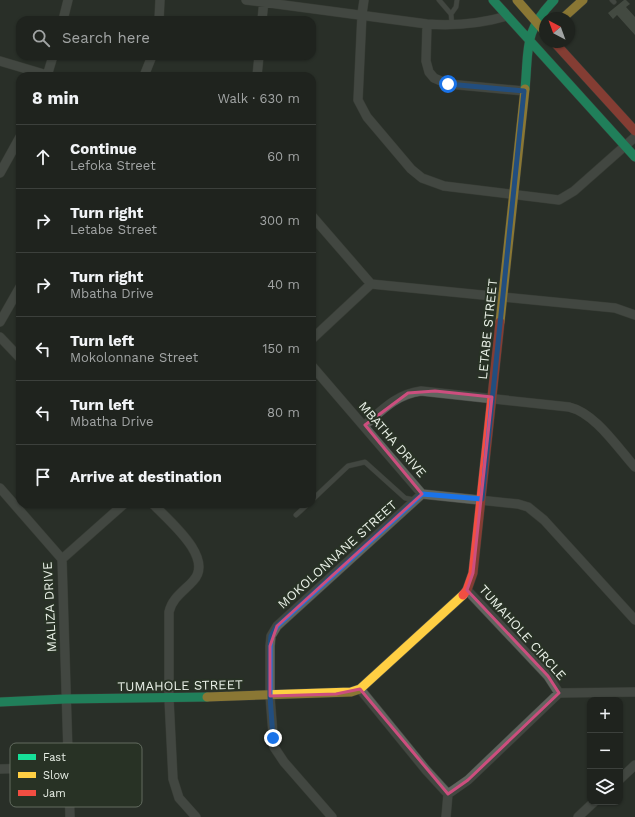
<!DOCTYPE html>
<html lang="en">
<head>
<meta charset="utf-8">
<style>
	:root { --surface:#1f231e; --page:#272b27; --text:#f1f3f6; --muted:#a1a4a4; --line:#3c403c }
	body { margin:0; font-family:"Work Sans",sans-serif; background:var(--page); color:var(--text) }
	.controls { position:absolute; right:12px; bottom:12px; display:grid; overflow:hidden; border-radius:8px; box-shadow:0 1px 3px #0004 }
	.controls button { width:36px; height:36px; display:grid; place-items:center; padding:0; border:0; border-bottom:1px solid var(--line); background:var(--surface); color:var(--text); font:20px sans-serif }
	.compass { position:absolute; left:539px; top:12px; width:36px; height:36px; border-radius:50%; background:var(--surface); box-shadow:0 1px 3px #0004; rotate:319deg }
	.stop { position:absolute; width:12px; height:12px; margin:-9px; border:3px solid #1a73e8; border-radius:50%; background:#fff }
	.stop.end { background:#1a73e8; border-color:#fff; box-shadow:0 1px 4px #0008 }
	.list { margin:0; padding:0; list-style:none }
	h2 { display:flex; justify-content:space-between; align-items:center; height:52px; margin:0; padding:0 16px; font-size:17px }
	h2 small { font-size:13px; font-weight:400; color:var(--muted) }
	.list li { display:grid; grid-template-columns:26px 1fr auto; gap:12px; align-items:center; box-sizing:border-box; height:64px; padding:0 16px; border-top:1px solid var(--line) }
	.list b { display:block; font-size:15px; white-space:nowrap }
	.list p { margin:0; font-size:13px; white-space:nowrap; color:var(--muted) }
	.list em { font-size:13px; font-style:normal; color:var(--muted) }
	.icon { flex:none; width:22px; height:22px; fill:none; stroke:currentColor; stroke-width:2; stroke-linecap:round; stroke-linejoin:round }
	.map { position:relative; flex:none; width:635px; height:817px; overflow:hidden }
	.search { position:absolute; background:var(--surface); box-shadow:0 1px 3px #0004; left:16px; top:16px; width:300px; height:44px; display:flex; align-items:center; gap:10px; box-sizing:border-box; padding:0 14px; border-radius:12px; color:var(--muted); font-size:15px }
	.panel { position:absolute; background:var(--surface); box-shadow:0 1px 3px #0004; left:16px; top:72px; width:300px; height:436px; border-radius:12px }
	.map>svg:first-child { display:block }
</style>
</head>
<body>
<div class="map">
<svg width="635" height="817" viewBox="0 0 635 817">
	<rect width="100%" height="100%" fill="#292f28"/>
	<!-- building -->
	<path fill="#636a61" d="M624,0H626L630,4L626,7L635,17V35L617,15L613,19L608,13Z"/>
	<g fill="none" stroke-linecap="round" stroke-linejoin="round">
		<defs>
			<path id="lane" d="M439,0L451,14L452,25
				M612,0L614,2
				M451,14L456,7L457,0
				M312,500L348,466L365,462L405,498L415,500
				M296,515L308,504"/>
			<path id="street" d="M246,0L427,24C455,26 480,24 507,16
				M364,0L362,14L358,100L367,117L411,169L422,178L444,186L559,200L574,191L635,137
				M63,20L68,0
				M159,20L160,0
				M262,20L264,0
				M427,24L426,61L429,72L434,78L448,84L524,91
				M0,61L47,75
				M47,76L53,56
				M144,76L152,56
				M257,76L259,56
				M0,173L20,137
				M312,216L371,284L615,308L635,315
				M0,322L20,287
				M0,337L20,358
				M312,339L371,284
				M312,366L422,494L518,504L528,507L544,520L635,620
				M365,425C382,410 397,394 421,391L569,407C595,413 617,447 635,467
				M0,488L62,559L70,817
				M153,504C169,521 215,558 193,581C184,591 172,598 169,612V699L173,779L179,798L196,817
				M62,559L124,504
				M467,590L548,676L559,693
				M360,689L426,770L448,794
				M559,693L635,692
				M0,769L69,767
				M620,779L635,765
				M448,794L468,780L559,693
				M332,817L284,762L274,747L270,696V646L271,636L277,626L422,494
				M446,817L448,794
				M578,817L594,802"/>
			<path id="fast" d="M493,0L635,157
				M525,89C529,48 523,32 554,0
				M0,702L65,699L207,697"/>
			<path id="slow" d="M517,0L545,32
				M563,18L583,0
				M500,322L525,89
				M207,697L351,692L360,689L463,595"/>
			<path id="jam" d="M554,42L635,131
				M463,595L467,590L473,573L500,322"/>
		</defs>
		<!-- lane casing -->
		<use href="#lane" stroke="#464a45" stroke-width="5.5"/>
		<!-- street casing -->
		<use href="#street" stroke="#464a45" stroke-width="10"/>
		<!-- fast casing -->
		<use href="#fast" stroke="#464a45" stroke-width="10"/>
		<!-- slow casing -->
		<use href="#slow" stroke="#464a45" stroke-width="10"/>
		<!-- jam casing -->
		<use href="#jam" stroke="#464a45" stroke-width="10"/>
		<!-- lane -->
		<use href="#lane" stroke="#60655f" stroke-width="4.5"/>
		<!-- street -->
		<use href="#street" stroke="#60655f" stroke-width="9"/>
		<!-- fast -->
		<use href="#fast" stroke="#16e098" stroke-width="9"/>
		<!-- slow -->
		<use href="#slow" stroke="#ffcf43" stroke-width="9"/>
		<!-- jam -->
		<use href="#jam" stroke="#f24e42" stroke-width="9"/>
	</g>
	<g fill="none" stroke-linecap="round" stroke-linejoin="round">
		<!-- route -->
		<path stroke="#1a73e8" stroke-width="5" d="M273,738L270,696V646L271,636L277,626L422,494L482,499L524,91L448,84"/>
	</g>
	<!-- marked area -->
	<path d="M0 0H635V817H0ZM435,391L492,397L473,573L467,590L548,676L559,693L468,780L448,794L360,689L336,694L270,696V646L277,626L422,494L365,425L408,393Z" fill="#292f28" fill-opacity=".55" fill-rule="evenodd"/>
	<path fill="none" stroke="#cc4e7e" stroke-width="3" stroke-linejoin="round" d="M435,391L492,397L473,573L467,590L548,676L559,693L468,780L448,794L360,689L336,694L270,696V646L277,626L422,494L365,425L408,393Z"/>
	<g text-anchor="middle" stroke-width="4" stroke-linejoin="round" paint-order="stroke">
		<!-- street labels -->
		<g font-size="13" fill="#e9f0e7" stroke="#283225">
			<text transform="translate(487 329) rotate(-84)" y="5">LETABE STREET</text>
			<text transform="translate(393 439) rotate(49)" y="5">MBATHA DRIVE</text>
			<text transform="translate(337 554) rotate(-42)" y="5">MOKOLONNANE STREET</text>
			<text transform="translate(49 607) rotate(-93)" y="5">MALIZA DRIVE</text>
			<text transform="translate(523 632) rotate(48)" y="5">TUMAHOLE CIRCLE</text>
			<text transform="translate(180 685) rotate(-1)" y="5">TUMAHOLE STREET</text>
		</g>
	</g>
	<!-- legend -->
	<rect x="10" y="743" width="132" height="64" rx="6" fill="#283225" stroke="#626b5f" stroke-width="1"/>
	<rect x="18" y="754" width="18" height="6" fill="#16e098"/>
	<rect x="18" y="772" width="18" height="6" fill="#ffcf43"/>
	<rect x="18" y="790" width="18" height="6" fill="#f24e42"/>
	<g font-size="11" fill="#e9f0e7">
		<text x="43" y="761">Fast</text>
		<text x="43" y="779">Slow</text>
		<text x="43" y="797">Jam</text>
	</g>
</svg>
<div class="controls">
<button>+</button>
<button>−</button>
<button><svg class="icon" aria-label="layers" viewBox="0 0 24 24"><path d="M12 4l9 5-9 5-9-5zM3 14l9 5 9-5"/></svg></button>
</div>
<svg class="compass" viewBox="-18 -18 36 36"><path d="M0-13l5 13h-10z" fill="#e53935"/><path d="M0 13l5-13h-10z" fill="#a1a4a4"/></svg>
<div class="stop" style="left:448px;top:84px"></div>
<div class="stop end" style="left:273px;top:738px"></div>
<div class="search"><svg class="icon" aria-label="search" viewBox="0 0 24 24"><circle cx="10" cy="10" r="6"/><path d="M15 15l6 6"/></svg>Search here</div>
<section class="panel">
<h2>8 min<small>Walk · 630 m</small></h2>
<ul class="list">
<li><svg class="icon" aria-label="ahead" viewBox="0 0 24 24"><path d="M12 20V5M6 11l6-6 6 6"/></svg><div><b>Continue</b><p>Lefoka Street</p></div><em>60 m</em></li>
<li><svg class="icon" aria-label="right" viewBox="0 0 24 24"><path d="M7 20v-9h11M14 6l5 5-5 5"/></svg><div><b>Turn right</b><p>Letabe Street</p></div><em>300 m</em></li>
<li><svg class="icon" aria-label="right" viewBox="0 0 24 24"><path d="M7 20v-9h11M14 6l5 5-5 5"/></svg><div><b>Turn right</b><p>Mbatha Drive</p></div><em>40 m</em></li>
<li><svg class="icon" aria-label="left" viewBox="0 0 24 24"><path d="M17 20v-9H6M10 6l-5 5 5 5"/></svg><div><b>Turn left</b><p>Mokolonnane Street</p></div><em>150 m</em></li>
<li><svg class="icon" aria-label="left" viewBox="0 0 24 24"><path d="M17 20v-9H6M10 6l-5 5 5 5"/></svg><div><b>Turn left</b><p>Mbatha Drive</p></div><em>80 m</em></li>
<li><svg class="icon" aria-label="arrive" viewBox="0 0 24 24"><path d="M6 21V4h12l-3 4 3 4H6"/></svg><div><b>Arrive at destination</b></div></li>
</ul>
</section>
</div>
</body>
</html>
